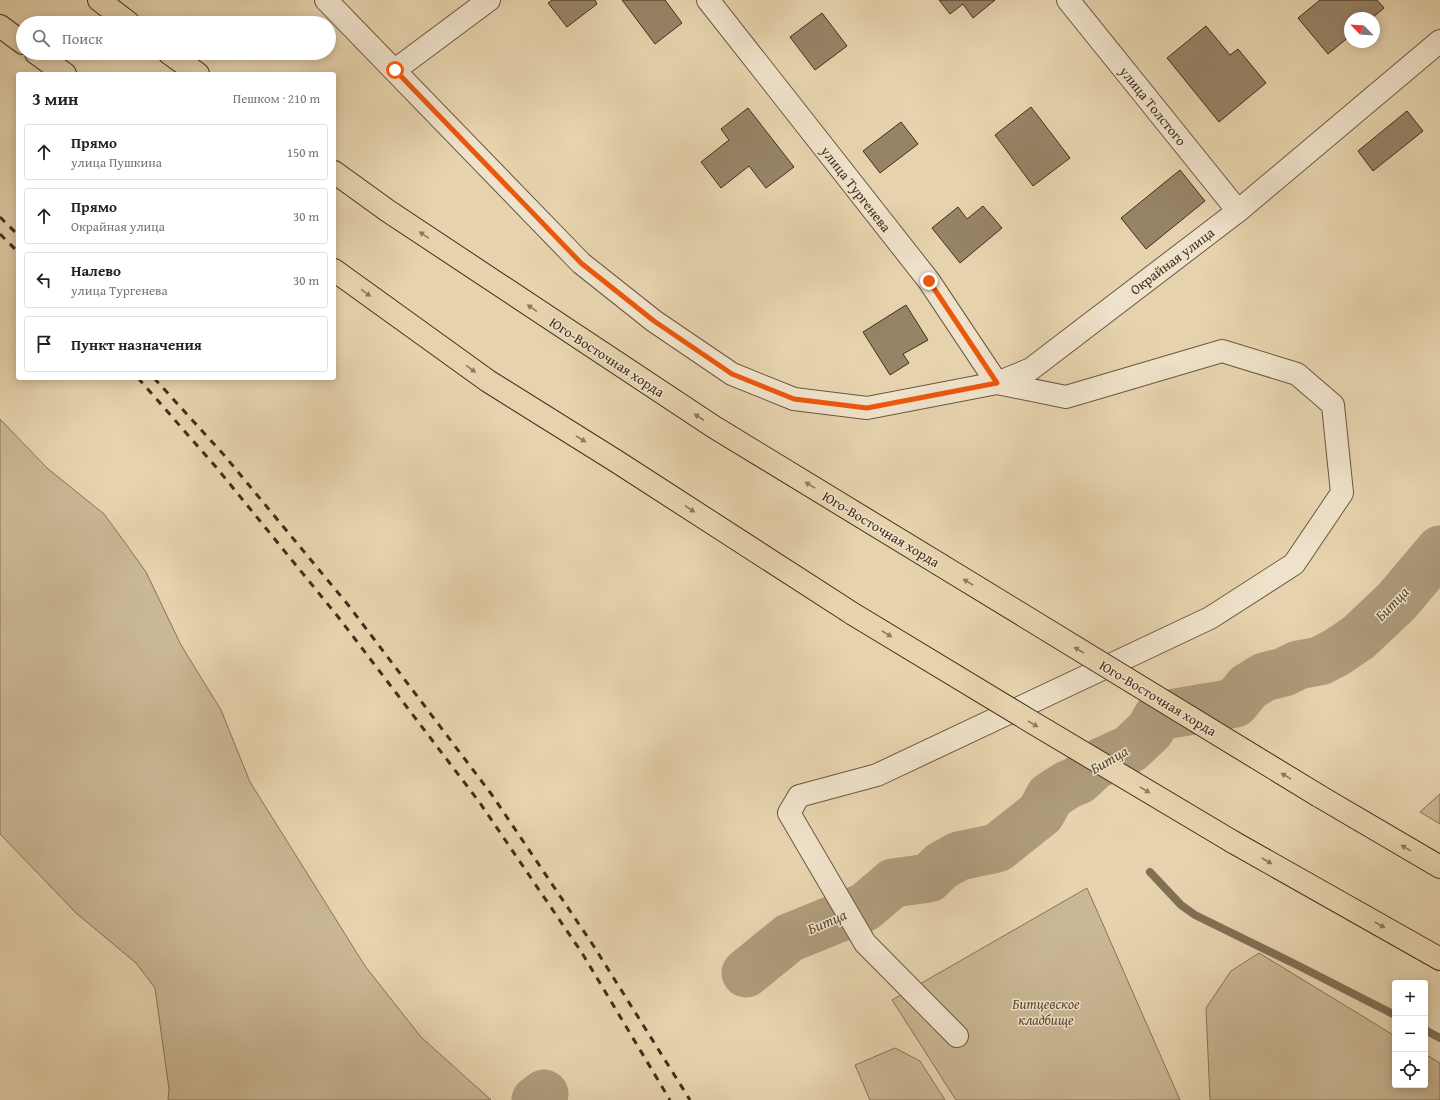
<!DOCTYPE html>
<html lang="ru">
<head>
<meta charset="utf-8">
<style>
	:root { --surface:#fff; --page:#f2f2f2; --text:#222; --muted:#767676; --line:#e0e0e0 }
	body { margin:0; font-family:"Gentium Book Plus",serif; background:var(--page); color:var(--text) }
	.controls { position:absolute; right:12px; bottom:12px; display:grid; overflow:hidden; border-radius:4px; box-shadow:0 2px 10px #0003 }
	.controls button { width:36px; height:36px; display:grid; place-items:center; padding:0; border:0; border-bottom:1px solid var(--line); background:var(--surface); color:var(--text); font:20px sans-serif }
	.compass { position:absolute; left:1344px; top:12px; width:36px; height:36px; border-radius:50%; background:var(--surface); box-shadow:0 2px 10px #0003; rotate:295deg }
	.stop { position:absolute; width:12px; height:12px; margin:-9px; border:3px solid #ea580c; border-radius:50%; background:#fff }
	.stop.end { background:#ea580c; border-color:#fff; box-shadow:0 1px 4px #0008 }
	.list { margin:0; padding:0; list-style:none }
	h2 { display:flex; justify-content:space-between; align-items:center; height:52px; margin:0; padding:0 16px; font-size:17px }
	h2 small { font-size:13px; font-weight:400; color:var(--muted) }
	.list li { display:grid; grid-template-columns:26px 1fr auto; gap:12px; align-items:center; box-sizing:border-box; height:56px; margin:0 8px 8px; padding:0 8px; border:1px solid var(--line); border-radius:4px }
	.list b { display:block; font-size:15px; white-space:nowrap }
	.list p { margin:0; font-size:13px; white-space:nowrap; color:var(--muted) }
	.list em { font-size:13px; font-style:normal; color:var(--muted) }
	.icon { flex:none; width:22px; height:22px; fill:none; stroke:currentColor; stroke-width:2; stroke-linecap:round; stroke-linejoin:round }
	.map { position:relative; flex:none; width:1440px; height:1100px; overflow:hidden }
	.search { position:absolute; background:var(--surface); box-shadow:0 2px 10px #0003; left:16px; top:16px; width:320px; height:44px; display:flex; align-items:center; gap:10px; box-sizing:border-box; padding:0 14px; border-radius:22px; color:var(--muted); font-size:15px }
	.panel { position:absolute; background:var(--surface); box-shadow:0 2px 10px #0003; left:16px; top:72px; width:320px; height:308px; border-radius:4px }
	.map>svg:first-child { display:block }
</style>
</head>
<body>
<div class="map">
<svg width="1440" height="1100" viewBox="0 0 1440 1100">
	<rect width="100%" height="100%" fill="#e6d3ad"/>
	<filter id="stains"><feTurbulence type="fractalNoise" baseFrequency=".005" numOctaves="4"/><feColorMatrix values="0 0 0 0 .2 0 0 0 0 .09 0 0 0 0 .02 0 0 0 .5 -.17"/></filter>
	<radialGradient id="worn" r=".72"><stop offset=".6" stop-color="#630" stop-opacity="0"/><stop offset="1" stop-color="#630" stop-opacity=".3"/></radialGradient>
	<!-- green -->
	<path fill="#cab794" stroke="#867358" d="M0,419L47,468L104,514L126,544L146,572L181,645L221,710L250,782L365,966L421,1037L491,1100H168L169,1089L155,988L136,963L76,913L0,834Z
		M1440,794V824L1420,812Z
		M1087,888L1180,1100H956L892,1000Z
		M1259,953L1395,1036V1085H1425V1054L1440,1063V1100H1210L1206,1008L1231,971Z
		M895,1048L920,1061L945,1100H870L855,1065Z"/>
	<g fill="none" stroke-linecap="round" stroke-linejoin="round">
		<!-- stream -->
		<path stroke="#827055" stroke-width="8" d="M1150,872L1181,905L1195,915L1297,965L1395,1015
			M1425,1030L1440,1038"/>
		<!-- river -->
		<path stroke="#ae9b7b" stroke-width="49" d="M746,973L789,938L865,907L893,883L929,878L941,866L959,856L997,848L1041,813L1050,796L1067,785L1079,780L1095,765L1130,749L1150,730L1158,716L1235,703L1248,687L1264,677L1284,672L1298,665L1320,661L1337,652L1359,637L1397,601L1440,550
			M536,1100L544,1094"/>
	</g>
	<!-- building -->
	<path fill="#978467" stroke="#412f1b" d="M552,0H595L597,4L567,27L548,3Z
		M622,0H665L682,23L655,44Z
		M939,0H995L973,18L963,4L950,14Z
		M1320,0H1377L1384,8L1372,18H1350V36L1328,54L1298,18Z
		M822,13L847,46L815,70L790,37Z
		M1206,26L1230,55L1238,49L1266,83L1219,122L1167,58Z
		M1031,107L1070,158L1033,186L995,135Z
		M748,108L794,167L766,188L749,166L721,188L701,162L729,140L721,129Z
		M1407,111L1423,131L1373,171L1358,151Z
		M901,122L918,144L880,173L863,151Z
		M1180,170L1205,201L1146,249L1121,218Z
		M983,206L1002,228L960,263L932,228L958,207L967,219Z
		M906,305L928,340L903,354L909,363L890,375L863,332Z"/>
	<g fill="none" stroke-linecap="round" stroke-linejoin="round">
		<defs>
			<path id="minor" d="M326,0L581,263L654,321L732,374L794,399L867,408L997,383L1031,369L1238,211L1440,41
				M708,0L929,281L997,383L1066,397L1222,351L1297,374L1333,405L1342,493L1294,564L1210,618L877,775L799,796L789,813L865,943L957,1036
				M1068,0L1238,211
				M395,70L489,0"/>
			<path id="major" d="M99,0L129,23
				M0,26L23,43
				M36,53L65,74
				M169,53L198,74
				M334,172L388,211L714,427L939,564
				M334,270L488,381L616,461L853,614
				M1319,796L1440,867
				M1233,842L1440,959"/>
		</defs>
		<!-- minor casing -->
		<use href="#minor" stroke="#6a5840" stroke-width="24"/>
		<!-- major casing -->
		<use href="#major" stroke="#412f1b" stroke-width="24"/>
		<!-- minor -->
		<use href="#minor" stroke="#efe2ca" stroke-width="22"/>
		<!-- major -->
		<use href="#major" stroke="#e6d3ad" stroke-width="22"/>
		<!-- rail -->
		<path stroke="#412f1b" stroke-width="3" stroke-dasharray="7 7" stroke-linecap="butt" d="M0,217L18,235
			M0,234L18,252
			M138,378L216,467L339,618L480,803L582,953L670,1100
			M154,378L224,455L349,606L492,795L593,945L690,1100"/>
		<defs>
			<path id="major-bridge" d="M939,564L1319,796
				M853,614L1030,721L1233,842"/>
		</defs>
		<!-- major-bridge casing -->
		<use href="#major-bridge" stroke="#412f1b" stroke-width="24" stroke-linecap="butt"/>
		<!-- major-bridge -->
		<use href="#major-bridge" stroke="#e6d3ad" stroke-width="22"/>
	</g>
	<!-- one-way arrows -->
	<defs><path id="oneway-solid" d="M-6-.8H1V-3.2L6.5 0L1 3.2V.8H-6Z"/></defs>
	<g fill="#8b795d">
		<use href="#oneway-solid" transform="translate(424 235) rotate(-146)"/>
		<use href="#oneway-solid" transform="translate(366 293) rotate(36)"/>
		<use href="#oneway-solid" transform="translate(532 308) rotate(-146)"/>
		<use href="#oneway-solid" transform="translate(471 369) rotate(36)"/>
		<use href="#oneway-solid" transform="translate(699 417) rotate(-147)"/>
		<use href="#oneway-solid" transform="translate(581 439) rotate(32)"/>
		<use href="#oneway-solid" transform="translate(810 485) rotate(-149)"/>
		<use href="#oneway-solid" transform="translate(690 509) rotate(33)"/>
		<use href="#oneway-solid" transform="translate(968 582) rotate(-149)"/>
		<use href="#oneway-solid" transform="translate(887 634) rotate(31)"/>
		<use href="#oneway-solid" transform="translate(1079 650) rotate(-149)"/>
		<use href="#oneway-solid" transform="translate(1033 724) rotate(31)"/>
		<use href="#oneway-solid" transform="translate(1286 776) rotate(-149)"/>
		<use href="#oneway-solid" transform="translate(1145 790) rotate(31)"/>
		<use href="#oneway-solid" transform="translate(1406 848) rotate(-149)"/>
		<use href="#oneway-solid" transform="translate(1267 861) rotate(30)"/>
		<use href="#oneway-solid" transform="translate(1380 925) rotate(30)"/>
	</g>
	<g fill="none" stroke-linecap="round" stroke-linejoin="round">
		<!-- route -->
		<path stroke="#ea580c" stroke-width="5" d="M395,70L581,263L654,321L732,374L794,399L867,408L997,383L929,281"/>
	</g>
	<g text-anchor="middle" stroke-width="3" stroke-linejoin="round" paint-order="stroke">
		<!-- street labels -->
		<g font-size="14" fill="#412f1b" stroke="#efe2ca">
			<text transform="translate(1153 106) rotate(51)" y="5">улица Толстого</text>
			<text transform="translate(856 189) rotate(52)" y="5">улица Тургенева</text>
			<text transform="translate(1172 261) rotate(-37)" y="5">Окрайная улица</text>
			<text transform="translate(607 357) rotate(33)" y="5">Юго-Восточная хорда</text>
			<text transform="translate(881 529) rotate(31)" y="5">Юго-Восточная хорда</text>
			<text transform="translate(1158 698) rotate(31)" y="5">Юго-Восточная хорда</text>
		</g>
		<!-- park labels -->
		<g font-size="14" font-style="italic" fill="#5c4a33" stroke="#efe2ca">
			<text x="1046" y="1009">Битцевское<tspan x="1046" dy="16">кладбище</tspan></text>
		</g>
		<!-- water labels -->
		<g font-size="15" font-style="italic" fill="#5c4a33" stroke="#efe2ca">
			<text transform="translate(1392 604) rotate(-46)" y="5">Битца</text>
			<text transform="translate(1109 760) rotate(-30)" y="5">Битца</text>
			<text transform="translate(827 922) rotate(-23)" y="5">Битца</text>
		</g>
	</g>
	<rect width="100%" height="100%" filter="url(#stains)"/>
	<rect width="100%" height="100%" fill="url(#worn)"/>
</svg>
<div class="controls">
<button>+</button>
<button>−</button>
<button><svg class="icon" aria-label="locate" viewBox="0 0 24 24"><circle cx="12" cy="12" r="6"/><path d="M12 2v4M12 18v4M2 12h4M18 12h4"/></svg></button>
</div>
<svg class="compass" viewBox="-18 -18 36 36"><path d="M0-13l5 13h-10z" fill="#e53935"/><path d="M0 13l5-13h-10z" fill="#767676"/></svg>
<div class="stop" style="left:395px;top:70px"></div>
<div class="stop end" style="left:929px;top:281px"></div>
<div class="search"><svg class="icon" aria-label="search" viewBox="0 0 24 24"><circle cx="10" cy="10" r="6"/><path d="M15 15l6 6"/></svg>Поиск</div>
<section class="panel">
<h2>3 мин<small>Пешком · 210 m</small></h2>
<ul class="list">
<li><svg class="icon" aria-label="ahead" viewBox="0 0 24 24"><path d="M12 20V5M6 11l6-6 6 6"/></svg><div><b>Прямо</b><p>улица Пушкина</p></div><em>150 m</em></li>
<li><svg class="icon" aria-label="ahead" viewBox="0 0 24 24"><path d="M12 20V5M6 11l6-6 6 6"/></svg><div><b>Прямо</b><p>Окрайная улица</p></div><em>30 m</em></li>
<li><svg class="icon" aria-label="left" viewBox="0 0 24 24"><path d="M17 20v-9H6M10 6l-5 5 5 5"/></svg><div><b>Налево</b><p>улица Тургенева</p></div><em>30 m</em></li>
<li><svg class="icon" aria-label="arrive" viewBox="0 0 24 24"><path d="M6 21V4h12l-3 4 3 4H6"/></svg><div><b>Пункт назначения</b></div></li>
</ul>
</section>
</div>
</body>
</html>
